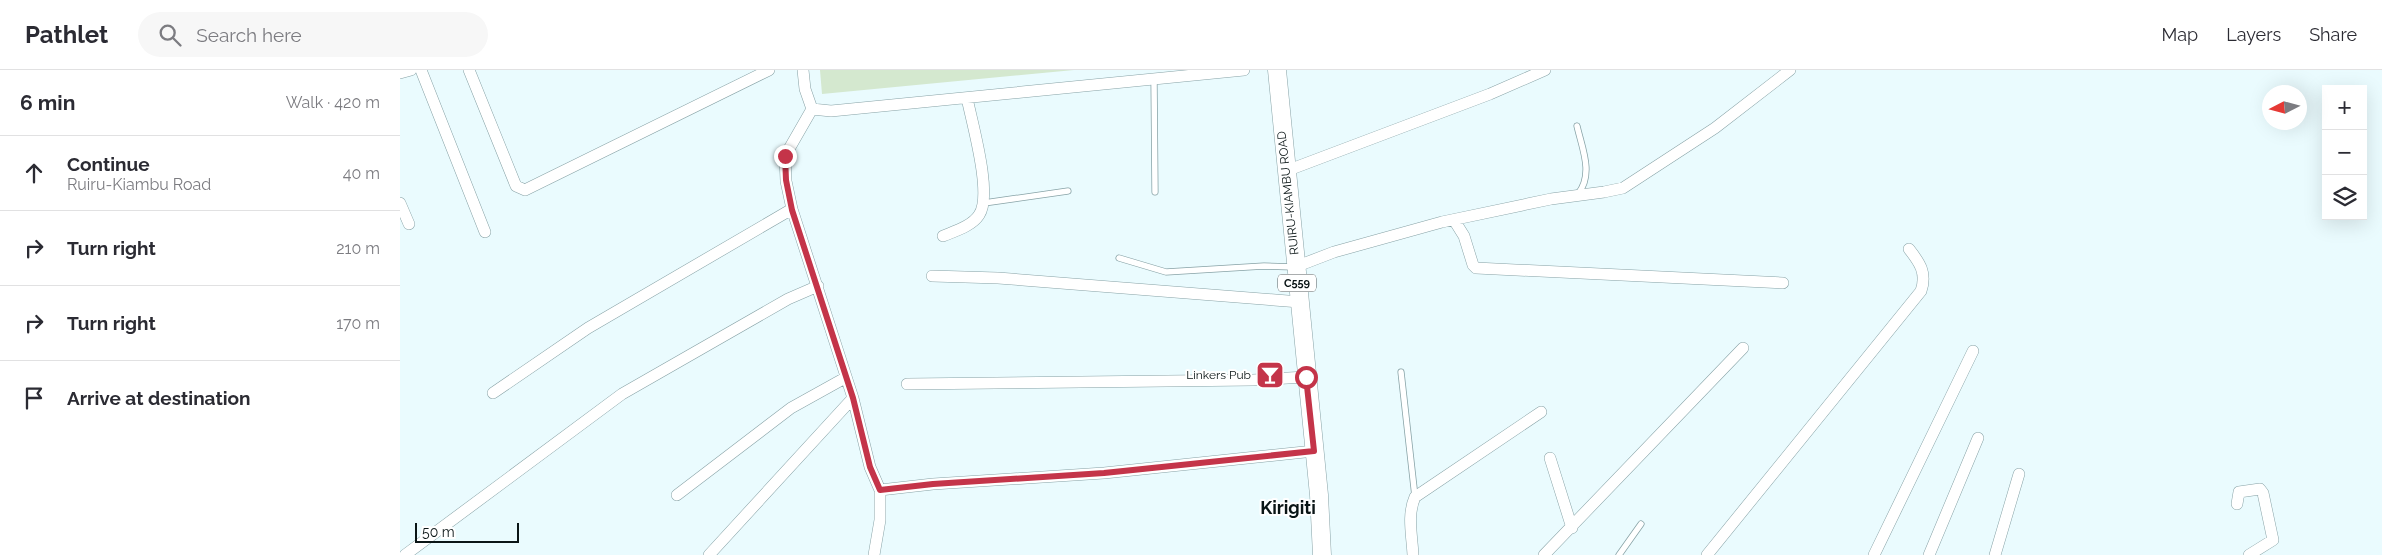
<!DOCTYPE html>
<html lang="en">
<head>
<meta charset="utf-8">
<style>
	:root { --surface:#fff; --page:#f7f7f7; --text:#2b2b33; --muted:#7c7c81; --line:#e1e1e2 }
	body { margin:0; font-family:Raleway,sans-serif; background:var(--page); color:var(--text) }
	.controls { position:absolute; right:15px; top:15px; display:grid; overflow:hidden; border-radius:0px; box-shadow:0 5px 20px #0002 }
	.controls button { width:45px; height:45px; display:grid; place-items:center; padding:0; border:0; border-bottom:1px solid var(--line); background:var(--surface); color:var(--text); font:25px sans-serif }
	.compass { position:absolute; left:1862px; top:15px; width:45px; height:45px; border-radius:50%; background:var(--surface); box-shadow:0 5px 20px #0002; rotate:264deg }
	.scale { position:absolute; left:15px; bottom:12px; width:104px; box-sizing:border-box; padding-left:5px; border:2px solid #0a1516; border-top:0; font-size:14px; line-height:18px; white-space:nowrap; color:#0a1516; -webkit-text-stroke:4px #fff; paint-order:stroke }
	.stop { position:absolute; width:15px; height:15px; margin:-11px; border:4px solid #c43449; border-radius:50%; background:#fff }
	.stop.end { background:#c43449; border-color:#fff; box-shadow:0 1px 5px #0008 }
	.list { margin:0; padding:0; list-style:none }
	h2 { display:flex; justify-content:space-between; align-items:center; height:65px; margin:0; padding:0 20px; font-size:21px }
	h2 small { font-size:16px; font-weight:400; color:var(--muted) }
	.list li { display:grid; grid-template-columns:32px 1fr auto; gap:15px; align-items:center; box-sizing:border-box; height:75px; padding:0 20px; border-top:1px solid var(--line) }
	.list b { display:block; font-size:19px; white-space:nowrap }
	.list p { margin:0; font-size:16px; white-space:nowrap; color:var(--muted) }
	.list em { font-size:16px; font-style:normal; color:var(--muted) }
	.icon { flex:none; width:28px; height:28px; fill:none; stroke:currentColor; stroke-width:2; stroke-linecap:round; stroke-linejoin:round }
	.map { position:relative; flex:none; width:1982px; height:485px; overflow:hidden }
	header { display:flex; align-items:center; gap:30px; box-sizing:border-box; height:70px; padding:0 25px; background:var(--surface); border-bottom:1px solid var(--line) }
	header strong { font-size:24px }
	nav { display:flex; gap:28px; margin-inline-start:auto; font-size:18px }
	.search { width:350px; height:45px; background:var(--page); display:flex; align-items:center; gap:12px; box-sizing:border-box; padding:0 18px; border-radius:28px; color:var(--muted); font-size:19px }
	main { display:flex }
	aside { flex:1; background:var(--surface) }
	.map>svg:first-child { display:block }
</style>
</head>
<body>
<header>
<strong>Pathlet</strong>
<div class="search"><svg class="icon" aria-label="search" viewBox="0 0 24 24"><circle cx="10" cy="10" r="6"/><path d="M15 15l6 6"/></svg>Search here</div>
<nav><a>Map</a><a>Layers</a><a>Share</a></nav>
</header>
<main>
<aside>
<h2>6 min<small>Walk · 420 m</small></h2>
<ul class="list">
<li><svg class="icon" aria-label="ahead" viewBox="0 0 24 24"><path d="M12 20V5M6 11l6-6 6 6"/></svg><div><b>Continue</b><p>Ruiru-Kiambu Road</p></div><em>40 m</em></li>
<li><svg class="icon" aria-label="right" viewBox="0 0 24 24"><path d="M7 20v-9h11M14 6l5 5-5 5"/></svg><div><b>Turn right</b></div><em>210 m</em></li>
<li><svg class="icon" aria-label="right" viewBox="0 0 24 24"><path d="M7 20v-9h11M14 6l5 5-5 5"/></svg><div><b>Turn right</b></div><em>170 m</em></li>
<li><svg class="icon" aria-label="arrive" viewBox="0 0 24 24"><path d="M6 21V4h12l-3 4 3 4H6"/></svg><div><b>Arrive at destination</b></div></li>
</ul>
</aside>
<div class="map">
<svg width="1982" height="485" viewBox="0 0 1982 485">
	<rect width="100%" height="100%" fill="#eafbfe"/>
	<!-- pitch -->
	<path fill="#d4e8cf" d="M420,0H674L422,24Z"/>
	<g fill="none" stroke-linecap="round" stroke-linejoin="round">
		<defs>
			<path id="lane" d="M754,9L755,122
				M1177,56C1182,78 1194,104 1178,124
				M584,133L668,121
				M719,188L766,202L864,196L895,197
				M1001,302L1015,427
				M1219,485L1241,454"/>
			<path id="street" d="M21,0L85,162
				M69,0L116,116L125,120L369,0
				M403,0L405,19L412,39L431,41L844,0
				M0,3L11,0
				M412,39L385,86L386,111L392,139L453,328L470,397L480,420L533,414L704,403L914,381
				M886,101L1090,24L1145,0
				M0,133L9,154
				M1054,150L1064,166L1073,195L1076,198L1383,213
				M543,166C555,161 572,156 579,145C593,125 572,53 567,28
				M895,197L934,182L1042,152L1151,129L1204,122L1223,118L1315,58L1390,0
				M532,206L598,208L900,232
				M507,314L853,310L906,307
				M93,323L188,258L392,139
				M1150,388L1172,458
				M277,425L391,338L445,308
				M1837,434L1839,422L1860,419L1863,423L1873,470L1849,485
				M5,485L222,324L388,229L418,216
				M309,485L453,328
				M474,485L480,450V420
				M1013,485C1012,465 1007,445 1015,427L1141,342
				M1144,485L1343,278
				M1307,485L1521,221C1527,203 1520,193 1509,179
				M1474,485L1573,281
				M1529,485L1578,368
				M1595,485L1619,404"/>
			<path id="primary" d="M877,0L919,425L922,485"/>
		</defs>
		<!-- lane casing -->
		<use href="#lane" stroke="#87a2a6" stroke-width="7"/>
		<!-- street casing -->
		<use href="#street" stroke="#87a2a6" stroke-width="12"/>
		<!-- primary casing -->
		<use href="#primary" stroke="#87a2a6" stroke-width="19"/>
		<!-- lane -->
		<use href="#lane" stroke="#fff" stroke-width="5.5"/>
		<!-- street -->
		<use href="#street" stroke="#fff" stroke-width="11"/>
		<!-- primary -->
		<use href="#primary" stroke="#fff" stroke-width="18"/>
	</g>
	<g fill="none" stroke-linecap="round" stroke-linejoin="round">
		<!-- route -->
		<path stroke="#c43449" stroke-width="6" d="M385,86L386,110L392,140L453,328L470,397L480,420L533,414L704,403L914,381L906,307"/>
	</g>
	<!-- icons -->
	<defs>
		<symbol id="bar-square" viewBox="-11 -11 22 22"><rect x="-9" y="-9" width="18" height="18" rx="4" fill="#c43449" stroke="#fff"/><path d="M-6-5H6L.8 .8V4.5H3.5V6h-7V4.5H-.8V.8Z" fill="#fff"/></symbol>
	</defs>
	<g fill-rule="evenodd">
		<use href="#bar-square" x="854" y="289" width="32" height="32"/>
	</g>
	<g text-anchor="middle" stroke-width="4" stroke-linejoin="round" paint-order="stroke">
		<!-- shield labels -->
		<rect fill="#fff" stroke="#545b5c" stroke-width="1" x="878" y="204.5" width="38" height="17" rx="4"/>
		<g font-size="11" font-weight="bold" fill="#0a1516">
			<text x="897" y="217">C559</text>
		</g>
		<!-- street labels -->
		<g font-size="12" fill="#0a1516" stroke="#fff">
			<text transform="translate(888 123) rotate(-96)" y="4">RUIRU-KIAMBU ROAD</text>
		</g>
		<!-- poi labels -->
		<g font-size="12" fill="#0a1516" stroke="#fff" text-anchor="end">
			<text x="851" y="309">Linkers Pub</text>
		</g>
		<!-- district labels -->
		<g font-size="18" font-weight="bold" fill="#0a1516" stroke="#fff">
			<text x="888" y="444">Kirigiti</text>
		</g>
	</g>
</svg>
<div class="controls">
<button>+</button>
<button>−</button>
<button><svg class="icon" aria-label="layers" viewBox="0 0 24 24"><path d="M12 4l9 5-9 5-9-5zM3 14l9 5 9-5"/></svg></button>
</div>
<svg class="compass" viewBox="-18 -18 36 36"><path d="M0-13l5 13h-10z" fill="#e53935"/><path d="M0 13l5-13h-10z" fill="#7c7c81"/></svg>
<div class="scale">50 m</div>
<div class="stop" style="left:906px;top:307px"></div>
<div class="stop end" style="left:385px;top:86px"></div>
</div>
</main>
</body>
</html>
